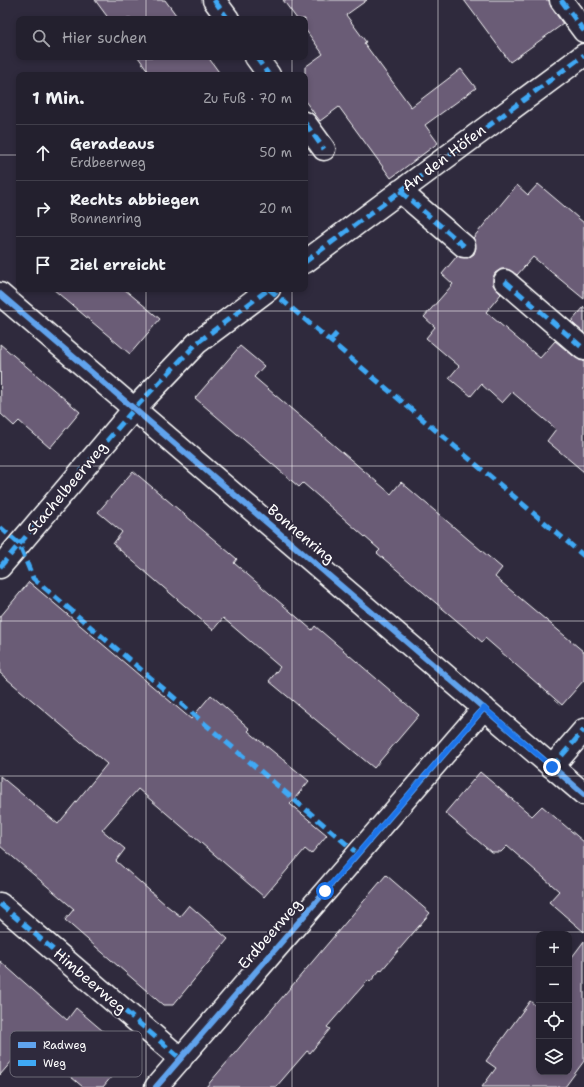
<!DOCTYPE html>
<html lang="de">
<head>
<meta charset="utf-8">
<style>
	:root { --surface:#23202e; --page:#2f2d3a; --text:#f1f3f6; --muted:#a3a3aa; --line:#403e4a }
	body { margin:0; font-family:"Shantell Sans",sans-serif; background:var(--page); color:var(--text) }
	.controls { position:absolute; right:12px; bottom:12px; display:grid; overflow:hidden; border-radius:8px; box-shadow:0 2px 6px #0003 }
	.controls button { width:36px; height:36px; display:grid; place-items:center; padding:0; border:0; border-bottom:1px solid var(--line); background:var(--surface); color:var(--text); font:20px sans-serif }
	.stop { position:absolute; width:12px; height:12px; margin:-9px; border:3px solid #1a73e8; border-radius:50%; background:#fff }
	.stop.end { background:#1a73e8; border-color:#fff; box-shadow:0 1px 4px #0008 }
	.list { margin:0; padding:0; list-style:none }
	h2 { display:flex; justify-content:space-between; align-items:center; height:52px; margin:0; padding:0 16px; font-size:17px }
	h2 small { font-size:13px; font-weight:400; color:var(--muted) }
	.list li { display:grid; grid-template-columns:26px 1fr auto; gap:12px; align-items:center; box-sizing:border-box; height:56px; padding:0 16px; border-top:1px solid var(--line) }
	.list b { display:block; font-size:15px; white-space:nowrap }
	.list p { margin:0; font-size:13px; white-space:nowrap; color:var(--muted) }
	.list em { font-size:13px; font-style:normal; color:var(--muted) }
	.icon { flex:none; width:22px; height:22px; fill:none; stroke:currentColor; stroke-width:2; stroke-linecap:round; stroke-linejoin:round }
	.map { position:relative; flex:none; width:584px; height:1087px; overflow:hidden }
	.search { position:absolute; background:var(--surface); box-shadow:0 2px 6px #0003; left:16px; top:16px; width:292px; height:44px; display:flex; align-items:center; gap:10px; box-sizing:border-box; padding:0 14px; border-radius:8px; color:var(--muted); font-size:15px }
	.panel { position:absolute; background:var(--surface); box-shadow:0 2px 6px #0003; left:16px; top:72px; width:292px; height:220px; border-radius:8px }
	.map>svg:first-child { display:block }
</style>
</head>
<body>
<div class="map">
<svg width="584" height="1087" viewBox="0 0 584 1087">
	<rect width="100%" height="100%" fill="#2f2a3d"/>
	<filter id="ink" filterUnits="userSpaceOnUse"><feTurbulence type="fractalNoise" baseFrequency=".025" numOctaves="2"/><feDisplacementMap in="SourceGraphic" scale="8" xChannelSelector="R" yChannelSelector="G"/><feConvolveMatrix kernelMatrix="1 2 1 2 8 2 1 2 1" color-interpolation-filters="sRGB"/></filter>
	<g filter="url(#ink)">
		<!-- building -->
		<path fill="#6a5b76" stroke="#fff" d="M95,0H165L179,19H109Z
			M283,0H367L346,15L366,42L364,43L411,107L461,69L476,88L425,125L438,143L391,178L339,107L320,121L305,101V67L323,54L305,29V19H297Z
			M464,0H549L551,7L563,24L510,62Z
			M138,57H208L221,75H151Z
			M538,184L584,223V299L533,257L517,275L507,269H501L495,273L493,278V285L501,294L486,312L540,358L555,341L576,358L584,361V472L547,441L556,429L512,392L502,403L481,384L471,396L449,378L459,366L426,338L435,327L424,317L453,284L442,274L457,256L468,258L474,254L476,248L473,238L517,185L528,195Z
			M53,289H124L160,319L130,354Z
			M584,307V333L571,322Z
			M0,344L80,412L50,448L19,421L14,426L1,414Z
			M240,346L264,366L254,377L391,494L401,482L502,568L495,577L584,652V680L562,705L485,638L482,642L377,553L380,550L303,483L299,487L195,398Z
			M133,471L237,559L234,563L312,630L315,626L419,715L374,768L269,681L280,667L223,618L213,630L113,544L122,532L98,512Z
			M29,582L191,719L211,695L250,729L248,731L309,781L290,804L327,835L311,854L305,849L264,897L138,789L102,830L125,849L116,861L166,905L180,916L189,905L228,939L173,1005H163L65,920L74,909L0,846V776L58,824L107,764L0,673V617Z
			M480,772L532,816L542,806L584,842V932L549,902L559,891L507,846L501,852H491L445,813Z
			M386,875L430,913L381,971L380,970L370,982L368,980L327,1027L330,1029L310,1053L307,1051L276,1087H206Z
			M584,941V1061L565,1087H482L496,1068L486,1061L530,1001L536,1006L539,1002V1072H569V961Z
			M0,961L67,1020L76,1008L130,1054L103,1087H83L41,1052L36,1058L24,1047L0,1075Z"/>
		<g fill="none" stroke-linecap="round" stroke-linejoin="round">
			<defs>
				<path id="street" d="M214,0L228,19
					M561,0L584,31
					M256,57L269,75
					M305,123L324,149
					M400,191L464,246
					M305,262L584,55
					M505,281L584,349
					M0,294L584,794
					M0,567L134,409L197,343L269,289
					M552,767L584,730
					M0,904L181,1059
					M156,1087L484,708"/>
			</defs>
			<!-- street casing -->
			<use href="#street" stroke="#fff" stroke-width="25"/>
			<!-- street -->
			<use href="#street" stroke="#2f2a3d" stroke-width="22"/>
			<!-- quiet -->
			<path stroke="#3fa9f5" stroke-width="5" stroke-dasharray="10 5" stroke-linecap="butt" d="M214,0L228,19
				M561,0L584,31
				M256,57L269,75
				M305,123L324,149
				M400,191L464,246
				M305,262L584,55
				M505,281L584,349
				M269,289L584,556
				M330,341L338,332
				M0,527L19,544L33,578L357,853
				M0,567L134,409L197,343L269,289
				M552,767L584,730
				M0,904L181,1059"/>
			<defs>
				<path id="cycleway" d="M0,294L584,794
					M156,1087L484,708"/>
			</defs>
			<!-- cycleway casing -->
			<use href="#cycleway" stroke="#2f2a3d" stroke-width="8"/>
			<!-- cycleway -->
			<use href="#cycleway" stroke="#60a3ed" stroke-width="6"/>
		</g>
	</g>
	<g fill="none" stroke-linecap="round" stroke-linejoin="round" filter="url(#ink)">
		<!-- route -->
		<path stroke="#1a73e8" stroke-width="5" d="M325,891L484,708L552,767"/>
	</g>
	<!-- grid -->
	<path fill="none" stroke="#fff" stroke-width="1" stroke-opacity="0.55" d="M146,0V19M292,0V19M438,0V1087M146,57V75M292,57V75M0,155H19M305,155H584M146,289V1087M292,289V1087M0,311H584M0,466H584M0,621H584M0,776H584M0,932H584"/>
	<g text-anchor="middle" stroke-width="4" stroke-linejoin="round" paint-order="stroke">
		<!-- street labels -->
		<g font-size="15" fill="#fff" stroke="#2f2a3d">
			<text transform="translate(444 158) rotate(-37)" y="5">An den Höfen</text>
			<text transform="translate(67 488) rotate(-50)" y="5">Stachelbeerweg</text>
			<text transform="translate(301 534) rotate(40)" y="5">Bonnenring</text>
			<text transform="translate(270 934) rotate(-49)" y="5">Erdbeerweg</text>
			<text transform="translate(90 981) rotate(41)" y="5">Himbeerweg</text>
		</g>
	</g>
	<!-- legend -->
	<rect x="10" y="1031" width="132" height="46" rx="6" fill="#2f2a3d" stroke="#6d6a77" stroke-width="1"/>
	<rect x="18" y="1042" width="18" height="6" fill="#60a3ed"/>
	<rect x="18" y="1060" width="18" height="6" fill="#3fa9f5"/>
	<g font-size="11" fill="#fff">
		<text x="43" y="1049">Radweg</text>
		<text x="43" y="1067">Weg</text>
	</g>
</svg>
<div class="controls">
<button>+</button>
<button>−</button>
<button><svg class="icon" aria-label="locate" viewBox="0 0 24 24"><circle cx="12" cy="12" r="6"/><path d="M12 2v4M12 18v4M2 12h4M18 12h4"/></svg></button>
<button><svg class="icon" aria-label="layers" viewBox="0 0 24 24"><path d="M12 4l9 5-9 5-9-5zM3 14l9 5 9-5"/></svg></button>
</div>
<div class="stop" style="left:325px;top:891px"></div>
<div class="stop end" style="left:552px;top:767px"></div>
<div class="search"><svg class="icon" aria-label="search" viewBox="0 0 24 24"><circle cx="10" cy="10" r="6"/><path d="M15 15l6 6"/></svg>Hier suchen</div>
<section class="panel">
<h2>1 Min.<small>Zu Fuß · 70 m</small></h2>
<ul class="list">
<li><svg class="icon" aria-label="ahead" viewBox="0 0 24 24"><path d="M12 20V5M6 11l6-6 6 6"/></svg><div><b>Geradeaus</b><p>Erdbeerweg</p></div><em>50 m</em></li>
<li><svg class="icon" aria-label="right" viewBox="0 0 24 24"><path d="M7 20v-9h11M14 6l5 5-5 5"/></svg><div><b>Rechts abbiegen</b><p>Bonnenring</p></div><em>20 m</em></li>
<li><svg class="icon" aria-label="arrive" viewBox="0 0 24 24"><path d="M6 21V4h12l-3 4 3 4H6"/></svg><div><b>Ziel erreicht</b></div></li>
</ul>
</section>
</div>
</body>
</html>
